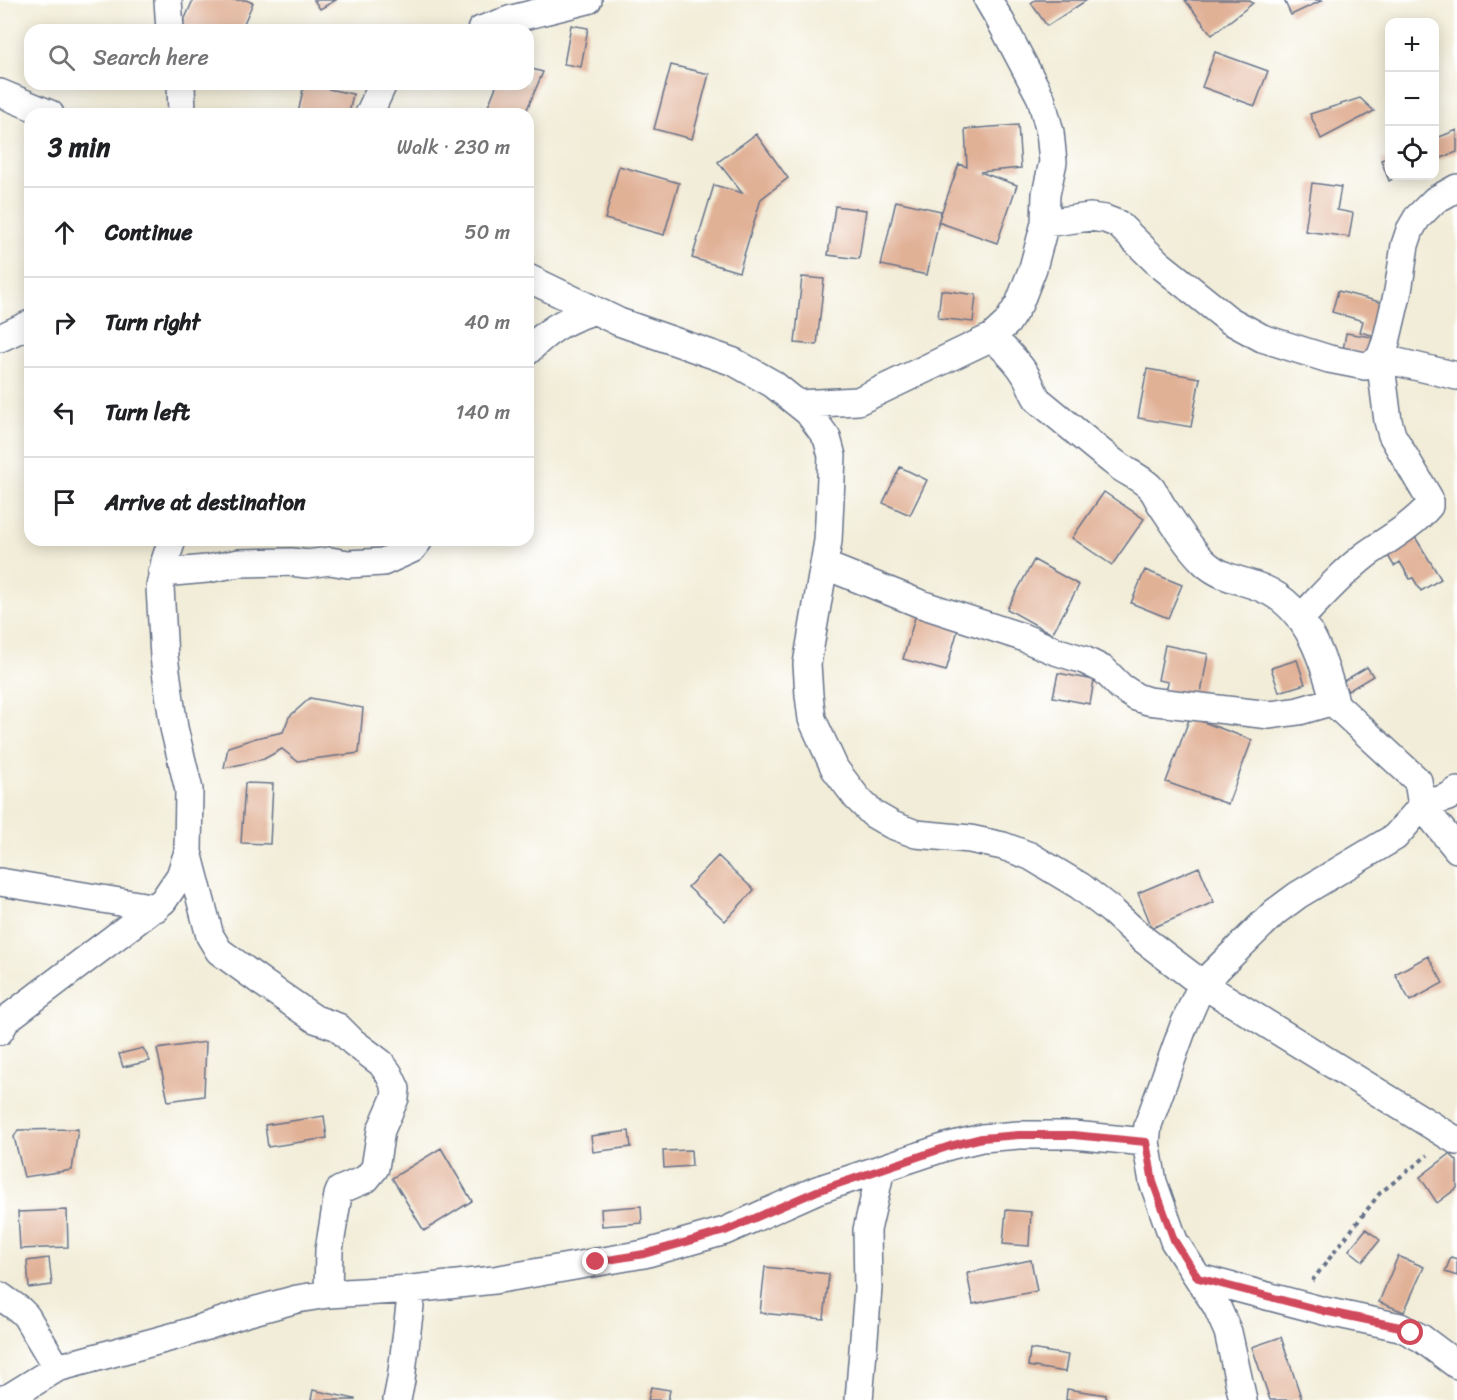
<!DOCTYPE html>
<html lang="en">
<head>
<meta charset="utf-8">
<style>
	:root { --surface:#fff; --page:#f6f6f6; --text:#202124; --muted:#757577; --line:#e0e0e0 }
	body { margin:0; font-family:Sriracha,sans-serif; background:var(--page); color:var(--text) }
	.controls { position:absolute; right:18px; top:18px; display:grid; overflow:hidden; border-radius:12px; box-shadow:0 3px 15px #0003 }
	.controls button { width:54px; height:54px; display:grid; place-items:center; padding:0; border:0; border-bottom:2px solid var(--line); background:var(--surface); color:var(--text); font:30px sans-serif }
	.stop { position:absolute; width:18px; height:18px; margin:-14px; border:4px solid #d1495b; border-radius:50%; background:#fff }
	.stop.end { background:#d1495b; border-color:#fff; box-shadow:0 2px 6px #0008 }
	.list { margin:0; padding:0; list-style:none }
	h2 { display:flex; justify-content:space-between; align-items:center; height:78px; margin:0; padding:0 24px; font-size:26px }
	h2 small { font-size:20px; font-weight:400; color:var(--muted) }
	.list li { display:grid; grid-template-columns:39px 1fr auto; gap:18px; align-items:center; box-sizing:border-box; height:90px; padding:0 24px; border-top:2px solid var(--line) }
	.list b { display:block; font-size:22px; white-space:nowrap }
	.list em { font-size:20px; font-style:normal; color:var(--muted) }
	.icon { flex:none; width:33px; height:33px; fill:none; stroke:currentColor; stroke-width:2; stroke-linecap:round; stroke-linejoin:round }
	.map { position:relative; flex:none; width:1457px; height:1400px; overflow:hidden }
	.search { position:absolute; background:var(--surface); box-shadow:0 3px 15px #0003; left:24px; top:24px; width:510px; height:66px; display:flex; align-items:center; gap:15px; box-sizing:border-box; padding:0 21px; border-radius:18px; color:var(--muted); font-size:22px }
	.panel { position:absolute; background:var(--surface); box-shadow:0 3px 15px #0003; left:24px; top:108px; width:510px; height:438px; border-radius:18px }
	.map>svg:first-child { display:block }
</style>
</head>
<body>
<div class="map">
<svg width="1457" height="1400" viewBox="0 0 1457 1400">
	<rect width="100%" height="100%" fill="#fff"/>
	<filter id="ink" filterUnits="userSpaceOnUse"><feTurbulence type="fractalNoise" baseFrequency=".0167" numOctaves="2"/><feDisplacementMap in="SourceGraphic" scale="12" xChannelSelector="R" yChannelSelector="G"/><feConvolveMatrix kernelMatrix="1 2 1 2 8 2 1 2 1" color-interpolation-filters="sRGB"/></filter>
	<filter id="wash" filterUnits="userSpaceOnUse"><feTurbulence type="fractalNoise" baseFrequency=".008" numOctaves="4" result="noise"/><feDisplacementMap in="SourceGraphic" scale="24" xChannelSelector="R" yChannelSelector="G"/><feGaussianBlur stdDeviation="1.35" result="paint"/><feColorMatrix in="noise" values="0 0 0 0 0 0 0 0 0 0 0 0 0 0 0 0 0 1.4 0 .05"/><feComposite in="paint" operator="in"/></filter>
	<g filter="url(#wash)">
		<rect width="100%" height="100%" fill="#f2edd8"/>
		<g id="blocks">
			<!-- building -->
			<path fill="#e1b196" d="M193,0H246L253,3L241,30H180Z
				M314,0H336L320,9Z
				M1035,0H1087L1047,26L1031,3Z
				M1185,0H1248L1253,3L1212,35Z
				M1284,0H1323L1291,15Z
				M571,25L588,28L581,67L564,64Z
				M1215,52L1268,71L1255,106L1202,87Z
				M671,65L709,74L692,139L654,129Z
				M528,68L543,72L525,114H485L497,84H528Z
				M304,84L353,94L349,114H298Z
				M1360,98L1374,111L1321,139L1310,114Z
				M1018,125L1021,168L980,172L1017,185L997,243L938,222L959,164L967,167L965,129Z
				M1457,130V152L1434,161V139Z
				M756,134L788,178L761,199L739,272L692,258L714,185L742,193L718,162Z
				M1389,157V176H1398L1389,181L1381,160Z
				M619,166L679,183L664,235L605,219Z
				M1312,183L1341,187L1337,210L1353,213L1349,237L1305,231Z
				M896,201L941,211L927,275L881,265Z
				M835,206L866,210L859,259L828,255Z
				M802,277L824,279L817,345L795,343Z
				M941,290L976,295L973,322L938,318Z
				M1338,291L1388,304L1379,337L1360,332L1363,321L1332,312Z
				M1346,333L1372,337L1369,354L1343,350Z
				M1147,369L1200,378L1191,427L1138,418Z
				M900,467L927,480L910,515L883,503Z
				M1104,492L1144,519L1112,565L1072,538Z
				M1415,537L1441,579L1421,591L1413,578L1410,579L1400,562L1394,566L1387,554Z
				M1034,560L1079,585L1052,634L1007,609Z
				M1145,570L1182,585L1168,618L1131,603Z
				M916,614L959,626L946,671L903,659Z
				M1165,645L1208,654L1200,699L1166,692L1168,682L1158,680Z
				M1297,660L1305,684L1279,692L1271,668Z
				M1367,667L1373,676L1348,691L1342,682Z
				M1058,673L1094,680L1090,704L1053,697Z
				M310,698L363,708L359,753L297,761L282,749L264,759L224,768L228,747L256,738L283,732L289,717Z
				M1190,717L1252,740L1228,804L1166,782Z
				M245,783L273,784L270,844L241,843Z
				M718,856L754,890L725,921L688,887Z
				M1199,867L1214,902L1152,928L1138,893Z
				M1428,956L1443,983L1410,1001L1395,974Z
				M206,1042L204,1096L168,1101L157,1049Z
				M143,1048L150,1061L123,1067L119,1054Z
				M324,1116L327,1138L268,1147L265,1125Z
				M78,1129L72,1170L24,1177L14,1137L18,1130Z
				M629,1131L631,1147L593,1152L591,1136Z
				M441,1148L472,1201L424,1231L392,1178Z
				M691,1150L692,1166L664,1168L663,1151Z
				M1450,1154L1457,1161V1188L1437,1203L1420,1177Z
				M641,1206L642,1223L602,1226L601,1209Z
				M67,1210L68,1247L20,1249L18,1212Z
				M1006,1210L1031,1212L1029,1246L1003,1244Z
				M1366,1229L1380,1240L1363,1261L1349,1250Z
				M1398,1256L1424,1267L1404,1312L1379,1302Z
				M1451,1257L1457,1259V1276L1445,1272Z
				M49,1258L52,1285L29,1288L27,1261Z
				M1031,1260L1037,1291L973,1304L967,1273Z
				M765,1267L829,1274L824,1319L760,1313Z
				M1281,1337L1302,1400H1270L1252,1347Z
				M1030,1349L1068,1355L1065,1372L1028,1366Z
				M651,1387L670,1390L668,1400H648Z
				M1067,1389L1106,1395V1400H1066Z
				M313,1390L355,1399V1400H311Z"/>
		</g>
	</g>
	<g filter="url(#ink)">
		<use href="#blocks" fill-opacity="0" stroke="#667289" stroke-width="1.5"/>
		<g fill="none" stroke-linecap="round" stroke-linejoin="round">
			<defs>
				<path id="street" d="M168,0L170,30
					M481,30L512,19L588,0
					M181,84L182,114
					M0,93L50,114
					M369,114L383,84
					M1045,223L1090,217L1105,219L1118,224L1158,263L1229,320L1262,338L1329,359L1365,366L1372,364L1380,358L1386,342L1398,291L1405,245L1410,230L1417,218L1435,200L1457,188
					M528,278L619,322L734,362L773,384L808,412L827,438L832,456L828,541L807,664L809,695L812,719L835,769L857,798L873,814L892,825L916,834L970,839L1003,846L1030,856L1080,886L1112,911L1143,939L1202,984L1457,1141
					M992,337C1004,349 1016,359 1025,374C1030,382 1032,391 1038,400C1064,421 1089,443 1116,464C1126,472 1140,477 1150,487C1155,492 1158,500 1162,506C1176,526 1188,547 1206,564C1223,579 1244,580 1264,589C1309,608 1324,663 1336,705
					M0,338L30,324
					M528,351C546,332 563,321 587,313V307
					M798,404L858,401L992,337L1007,323L1019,304L1033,268L1045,223L1046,194L1053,162L1050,132L1041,98L1001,22L988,0
					M172,540L165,561L160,587L164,657L174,728L189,790L188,852L210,936L219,951L263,983L315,1019L338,1027L353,1042L381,1063L389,1074L396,1089L395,1098L381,1130L375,1168L366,1179L340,1190L338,1195L329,1250L328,1294
					M824,565L921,604L1022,637L1055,651L1084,660L1104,670L1121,687L1136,697L1148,701L1270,715L1299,711L1330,702L1336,705L1418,781L1422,806L1457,849
					M162,573L207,569L239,563L291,562L307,564L330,561L348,564L383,562L412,549L419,540
					M1300,619C1321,597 1342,573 1367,554C1388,539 1412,526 1429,506V498L1392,435L1388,421L1380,358L1457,376
					M0,882L156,908
					M0,1031L7,1019L163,901L180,876L188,852
					M1199,1278L1324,1311L1400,1327L1421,1338L1457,1365
					M0,1296L20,1310L26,1316L57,1368
					M0,1400L10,1397L57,1368L183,1334L246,1313L297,1299L328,1294L412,1289L494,1280L644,1254L725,1231L817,1190L949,1146L982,1138L1019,1135H1073L1146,1142
					M397,1400L401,1380L412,1289
					M859,1400L868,1288L867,1230L881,1169
					M1243,1400L1228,1332L1217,1307L1174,1241L1153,1182L1146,1142L1148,1125L1184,1025L1202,984L1275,912L1298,895L1395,837L1422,806L1448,797L1457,791"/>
			</defs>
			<!-- street casing -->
			<use href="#street" stroke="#667289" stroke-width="30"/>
			<!-- path -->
			<path stroke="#667289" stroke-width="4" stroke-dasharray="4.5 4.5" stroke-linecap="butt" d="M1312,1281L1380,1193L1428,1155"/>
			<!-- street -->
			<use href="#street" stroke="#fff" stroke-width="27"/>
		</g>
	</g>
	<g fill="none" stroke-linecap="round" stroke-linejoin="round" filter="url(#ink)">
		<!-- route -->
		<path stroke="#d1495b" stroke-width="8" d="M596,1262L644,1254L725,1231L817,1191L950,1146L982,1138L1019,1135H1073L1146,1142L1153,1182L1174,1240L1198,1278L1324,1311L1400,1327L1411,1333"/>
	</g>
</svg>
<div class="controls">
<button>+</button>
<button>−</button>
<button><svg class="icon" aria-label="locate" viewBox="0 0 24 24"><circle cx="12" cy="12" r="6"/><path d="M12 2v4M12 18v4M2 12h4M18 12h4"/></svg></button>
</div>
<div class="stop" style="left:1411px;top:1333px"></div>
<div class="stop end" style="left:596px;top:1262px"></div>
<div class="search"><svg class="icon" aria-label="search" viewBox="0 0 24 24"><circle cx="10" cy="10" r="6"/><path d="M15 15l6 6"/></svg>Search here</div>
<section class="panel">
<h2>3 min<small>Walk · 230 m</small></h2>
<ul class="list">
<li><svg class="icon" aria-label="ahead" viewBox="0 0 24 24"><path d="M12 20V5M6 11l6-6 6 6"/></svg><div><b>Continue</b></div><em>50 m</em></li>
<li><svg class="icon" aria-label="right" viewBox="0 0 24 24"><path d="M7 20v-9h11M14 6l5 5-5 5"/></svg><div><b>Turn right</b></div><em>40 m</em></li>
<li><svg class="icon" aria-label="left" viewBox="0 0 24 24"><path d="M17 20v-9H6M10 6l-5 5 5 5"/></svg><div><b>Turn left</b></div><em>140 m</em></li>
<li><svg class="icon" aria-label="arrive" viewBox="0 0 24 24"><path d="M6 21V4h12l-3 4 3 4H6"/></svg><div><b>Arrive at destination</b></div></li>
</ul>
</section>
</div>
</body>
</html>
